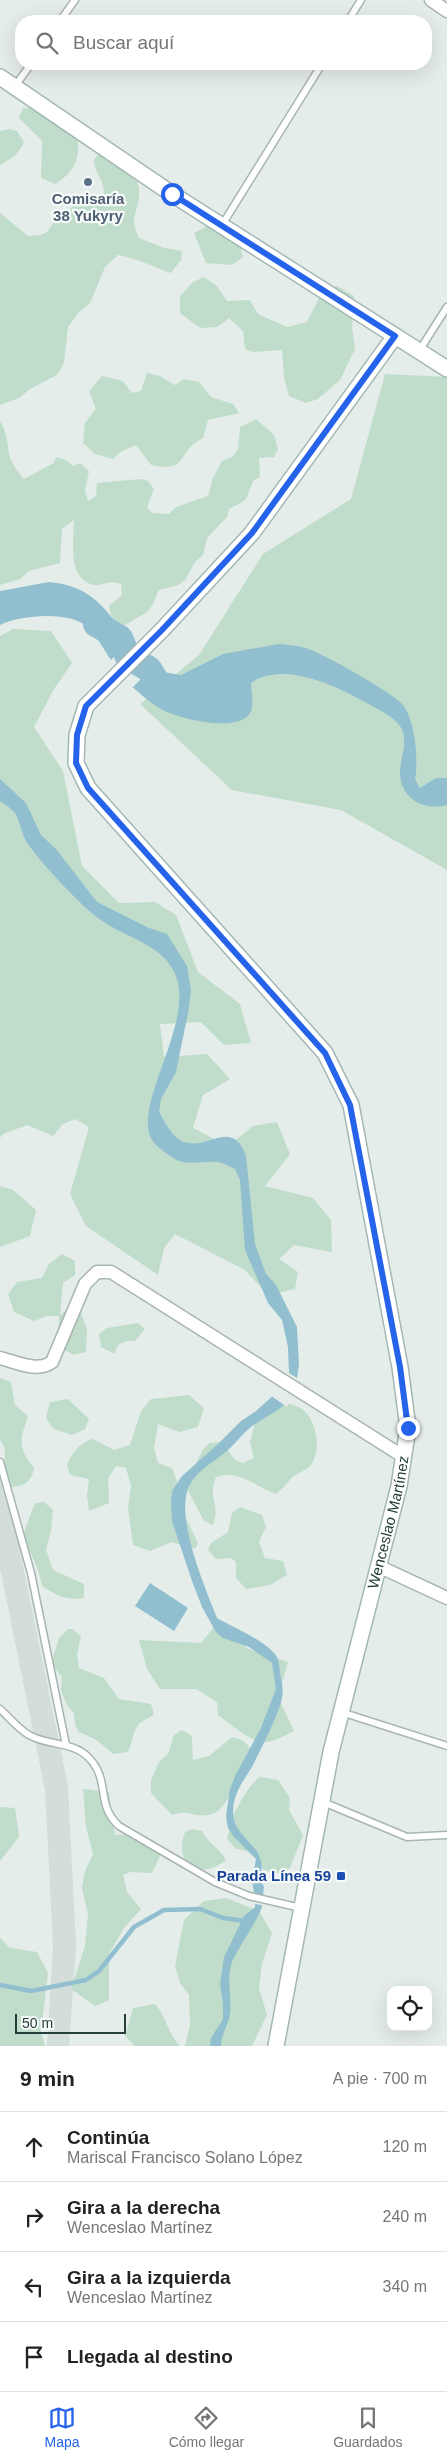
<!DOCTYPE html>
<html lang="es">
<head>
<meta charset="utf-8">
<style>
	:root { --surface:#fff; --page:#f6f6f6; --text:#222; --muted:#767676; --line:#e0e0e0; --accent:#2563eb }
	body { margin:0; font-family:Arial,sans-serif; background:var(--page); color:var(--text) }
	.controls { position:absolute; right:15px; bottom:15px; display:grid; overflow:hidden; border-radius:10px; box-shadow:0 5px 20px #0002 }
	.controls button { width:45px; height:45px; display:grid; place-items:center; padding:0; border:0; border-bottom:1px solid var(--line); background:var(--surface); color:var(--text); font:25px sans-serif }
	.scale { position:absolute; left:15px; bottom:12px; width:111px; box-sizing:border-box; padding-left:5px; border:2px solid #253e3a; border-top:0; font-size:14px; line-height:18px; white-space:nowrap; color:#253e3a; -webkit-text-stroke:4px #f6faf8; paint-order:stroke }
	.stop { position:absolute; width:15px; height:15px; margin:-11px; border:4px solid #2563eb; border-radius:50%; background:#fff }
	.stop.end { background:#2563eb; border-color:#fff; box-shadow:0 1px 5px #0008 }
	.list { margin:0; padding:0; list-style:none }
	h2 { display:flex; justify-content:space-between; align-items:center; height:65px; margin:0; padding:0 20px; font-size:21px }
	h2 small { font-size:16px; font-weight:400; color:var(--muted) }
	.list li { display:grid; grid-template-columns:32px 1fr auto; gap:15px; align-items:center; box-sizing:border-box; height:70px; padding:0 20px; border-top:1px solid var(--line) }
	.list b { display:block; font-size:19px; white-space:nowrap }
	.list p { margin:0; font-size:16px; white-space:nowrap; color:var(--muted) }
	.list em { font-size:16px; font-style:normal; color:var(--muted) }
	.icon { flex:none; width:28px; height:28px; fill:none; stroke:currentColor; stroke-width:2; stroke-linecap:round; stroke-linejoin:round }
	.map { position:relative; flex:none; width:447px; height:2046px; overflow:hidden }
	.search { position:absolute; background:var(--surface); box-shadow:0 5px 20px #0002; left:15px; right:15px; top:15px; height:55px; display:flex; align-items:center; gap:12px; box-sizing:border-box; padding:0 18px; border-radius:20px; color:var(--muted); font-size:19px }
	.sheet { height:345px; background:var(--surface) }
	nav { display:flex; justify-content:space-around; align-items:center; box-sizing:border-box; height:70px; border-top:1px solid var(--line); background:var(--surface); font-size:14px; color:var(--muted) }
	nav a { display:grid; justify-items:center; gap:2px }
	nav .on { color:var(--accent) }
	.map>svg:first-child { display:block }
</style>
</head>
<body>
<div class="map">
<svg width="447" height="2046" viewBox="0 0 447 2046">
	<rect width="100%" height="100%" fill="#e5edea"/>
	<!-- built -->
	<path fill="#d3ddda" d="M0,1475L12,1511L68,1786L76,1945L69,2046H47L53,1945L45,1790L0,1568Z"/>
	<!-- green -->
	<path fill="#bfddca" d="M23,108L43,109L74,119C81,147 82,168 55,184L41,178L42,141L19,118Z
		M10,129L17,131L24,142C19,154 11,159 0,165V131Z
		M100,153C119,160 142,172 139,196C137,217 129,216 139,238L164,248L182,251L181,260L171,273C153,267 137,258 118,255L105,267L90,303L79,312L68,327L64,363L57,375L30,389L19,398L0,405V213L28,236L41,235L47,232L55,221L65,216L78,200L91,203L104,193C104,179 94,173 94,159Z
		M213,223L236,227L243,257L232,265L206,263L194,233Z
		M204,277L217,286L227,301L250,300L258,314L287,327L307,322L320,296L337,286L354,296L352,328L355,349L340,380L318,399L306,403L289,396L284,378L282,350L253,352L245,349L243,331L229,318L217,327L200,328L180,313V296L193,282Z
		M147,373L160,376L175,385L184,379L199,382L211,397L233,404L239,413L208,420L203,438C175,451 191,473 151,465L136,445L122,451L113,459L95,454L83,443L85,423L96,409L89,391L102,376L123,381L132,393L141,391Z
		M385,374L447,377V870L341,810L232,790L140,704L199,655L263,554L351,499Z
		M256,419L274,435L278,449L274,457L259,458L260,477L254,480C243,502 252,498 229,509L227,517L207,538L203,555L195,562L185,580L178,585L159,590L152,606L147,612L125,625C115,622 110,617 109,606L122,595L121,584C106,579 104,586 95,585C66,581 74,538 74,520L62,529L60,563L29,571L20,579L0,585V421C14,445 0,452 24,479L54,463L56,457L66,460L73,466L80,463L89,471L85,491L88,501L96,496L97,483L141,479L148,481L154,489L147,507L152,513L169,514L176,507L208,496L213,478L222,461L232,457L238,450L240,427Z
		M13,629L51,631L72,663L54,689L34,727L63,771L82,866L119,903L155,902L176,915L198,972L240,1004L251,1043L224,1045L201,1022L160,1024L164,1057L207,1054L230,1079L203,1095L193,1128L228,1146L253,1126L277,1122L290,1154L265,1186L313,1198L331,1220L332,1252L294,1245L279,1259L298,1272L295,1289L268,1295L245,1270L175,1234L164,1248L158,1275L86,1226L70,1194L89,1127L75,1119L63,1124L53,1136L27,1125L3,1134L0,1138V636Z
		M0,1186L13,1190L36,1210L30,1236L0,1247Z
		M62,1254L75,1261V1275L63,1283L60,1315L68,1309L80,1310L87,1329L86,1352L74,1355L58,1347L59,1316H47L34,1321L14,1312L8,1294L17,1282L42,1278L48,1265Z
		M138,1323L145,1329L135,1341C124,1341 117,1342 115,1354L101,1347L99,1334L107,1328Z
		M0,1378L11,1382L15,1405L28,1416C20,1440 17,1447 34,1468C32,1481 24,1487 11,1487L3,1478C3,1466 9,1449 0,1440Z
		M189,1395L204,1408L198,1427L179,1432L158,1424L154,1448L158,1463L172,1468L180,1489L186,1518L198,1543L195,1549L171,1542L150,1551L133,1545L128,1508L131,1486L126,1468L116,1466L108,1479L109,1503L89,1511L87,1496L89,1479L70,1475L67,1464C74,1452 78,1443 93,1439L114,1450L130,1445L141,1411L151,1399Z
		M68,1399L89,1419L85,1429L72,1435L54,1429L46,1418L50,1402Z
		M287,1403C292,1405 298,1406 302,1409C317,1420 323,1453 309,1467C305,1471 297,1473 293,1477C286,1483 283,1489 276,1494C256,1487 239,1469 216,1477C207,1499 221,1504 213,1525L204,1521L188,1491L189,1477L202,1451L209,1443L222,1442L235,1460L243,1463L254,1458L250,1442L256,1420Z
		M44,1502L53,1510L51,1530L46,1550L53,1570L84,1584V1598C66,1601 56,1595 42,1586C39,1568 30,1553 23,1535L35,1503Z
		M240,1507L262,1515L266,1527L259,1542L265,1558L283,1561L287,1575L270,1585L246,1589L236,1578V1562L231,1558L216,1559L208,1550L211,1543L228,1532L232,1513Z
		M218,1622L236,1629L246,1648L288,1662L278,1697L294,1731C285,1735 275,1742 265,1742C249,1742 230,1723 218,1715L217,1702L196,1689H160L147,1669L139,1640L201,1643Z
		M68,1629H72L81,1636L77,1655L79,1668L104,1678L119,1699L151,1704L154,1714C149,1719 145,1719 140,1723C132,1730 133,1743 128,1752L113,1754L95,1739L79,1732L75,1724L74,1713L67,1705L61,1691L62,1677L51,1664L59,1638Z
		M182,1730L192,1736L193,1760L209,1756L232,1737C265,1744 246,1770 235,1787C229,1795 225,1807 216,1812C206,1818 198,1815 187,1813C182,1812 176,1814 172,1815L151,1793V1780L159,1762L168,1754L174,1735Z
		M260,1777L278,1780L290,1798L289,1810L303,1835L290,1868L275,1874L263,1869C257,1854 252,1851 236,1849L227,1839L230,1828L226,1823C241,1807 243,1789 260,1777Z
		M83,1789L109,1792L115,1835L139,1834L162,1852L152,1873L130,1872L123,1875L127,1892L141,1909L124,1928L109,1954V2000L95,2006L71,1989L85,1946L88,1914L82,1888L85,1871L93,1854L86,1827Z
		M0,1807L15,1808L19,1837L0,1861Z
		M192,1829L202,1831C208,1844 220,1848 226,1860C200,1881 173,1865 185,1832Z
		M226,1898L259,1911L272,1933L262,1964L259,1988L267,2015L252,2046H185L190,2024L189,1995L180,1983L175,1966L184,1920L204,1901Z
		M0,1938L10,1948L37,1952L48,1973L41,2031L45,2046H0Z
		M155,2004C166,2016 168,2034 180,2046H135L125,2036L133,2008Z"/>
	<!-- water -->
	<path fill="#91bfcf" d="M49,582C92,586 105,608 129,640L111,660C104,650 95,632 85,625C66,611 20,615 0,625V591Z
		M279,644C287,645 295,645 302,647C318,650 387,690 400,702C415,715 419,760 415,779L420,788L436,778H447V805C425,811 402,800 400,775C399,759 410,741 400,726C393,717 382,711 372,706C342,688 283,659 251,683C251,692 255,705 250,713C238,734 175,718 159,708C149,702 140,693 131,686L151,665L163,672L181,675L223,654Z
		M0,779L26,803L41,835L56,849L97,902L149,928L167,934L187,966L191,990L189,1008L176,1072L161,1099L159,1112C164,1121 171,1135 180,1140C206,1155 231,1115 246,1156L255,1244L266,1274L276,1285L297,1327L299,1364L297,1378L289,1373L288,1347L282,1320L268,1303L245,1250L240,1180L235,1169C229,1166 223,1163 217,1162C205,1161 190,1165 179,1161C171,1157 157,1148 152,1140C132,1107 192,1026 177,979C166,944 124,938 98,918C79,904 39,861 26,841C21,832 20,821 15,813C11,808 4,804 0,801Z
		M277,1392L289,1401C277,1412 263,1418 251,1427C243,1433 237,1442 229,1449C215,1462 192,1472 187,1492C178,1525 205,1587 217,1618C234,1628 262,1639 275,1654C279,1659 279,1665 280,1672C281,1680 284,1690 282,1698C279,1714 261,1749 253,1765C244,1781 233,1792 233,1813C234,1841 270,1845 260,1879L264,1887L263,1895L254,1893L252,1880L256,1859L234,1837L228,1828L226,1816L230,1789L236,1774L260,1730L276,1689L272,1663L249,1647L223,1638L216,1632L202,1607L192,1581L172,1521L171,1502L172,1491L182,1476L217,1445L241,1421L256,1411Z
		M150,1583L188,1608L174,1631L135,1606Z
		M255,1904L262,1905C262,1914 238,1948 232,1962C226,1979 232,1996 230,2013C229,2025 221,2033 221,2046H210L211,2038L223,2019V2004L220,1984L224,1957L244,1916L255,1907Z"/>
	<!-- pier -->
	<path fill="#e5edea" d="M150,663L155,665L131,689L129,684Z
		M276,1390L291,1400L287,1407L270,1395Z"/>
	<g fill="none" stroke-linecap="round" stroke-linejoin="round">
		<!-- stream -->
		<path stroke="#91bfcf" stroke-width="4.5" d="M0,1985L31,1991L86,1980L99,1971L134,1927L164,1910L200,1909L223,1918L246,1921"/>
		<!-- river -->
		<path stroke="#91bfcf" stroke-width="26" d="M96,624L120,638L128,657L149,669L157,682L174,693"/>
		<defs>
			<path id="lane" d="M60,21L75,0
				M348,21L361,0
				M15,86L31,64
				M222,225L322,64
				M419,351L447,307
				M0,1462L31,1573L66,1745
				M0,1709C9,1717 18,1729 29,1735C48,1746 73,1741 89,1758C111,1781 95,1804 119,1826L215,1882L249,1896L301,1908
				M341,1712L447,1746
				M323,1802L407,1837L447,1835"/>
			<path id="street" d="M431,0L447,11
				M0,1358C17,1362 37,1373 52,1362L85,1284L97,1272H111L404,1457
				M378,1566L447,1598"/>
			<g id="secondary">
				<path d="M0,77L172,194L447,369"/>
				<path id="s1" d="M276,2046L331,1752L399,1486L408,1428L400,1367L351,1105L325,1053L88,788L76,763L77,735L86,706L162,630L252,533L395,336"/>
			</g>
		</defs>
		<!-- lane casing -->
		<use href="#lane" stroke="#a8b5b2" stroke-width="9"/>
		<!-- street casing -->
		<use href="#street" stroke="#a8b5b2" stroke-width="15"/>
		<!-- secondary casing -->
		<use href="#secondary" stroke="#a4b8b3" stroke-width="18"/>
		<!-- lane -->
		<use href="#lane" stroke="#fff" stroke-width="6"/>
		<!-- street -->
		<use href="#street" stroke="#fff" stroke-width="12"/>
		<!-- secondary -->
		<use href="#secondary" stroke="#fff" stroke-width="15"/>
	</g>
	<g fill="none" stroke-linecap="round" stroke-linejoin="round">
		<!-- route -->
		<path stroke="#2563eb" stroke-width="6" d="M172,194L395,336L252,533L162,630L86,706L77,735L76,763L88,788L325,1053L350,1105L400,1367L408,1428"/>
	</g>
	<!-- markers -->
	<circle fill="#5c6f8a" stroke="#f6faf8" stroke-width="2" cx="88" cy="182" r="5"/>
	<rect fill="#1a4fb4" stroke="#f6faf8" stroke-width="2" x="336" y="1871" width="10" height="10" rx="2.5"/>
	<g text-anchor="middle" stroke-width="4.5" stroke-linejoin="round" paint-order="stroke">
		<!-- service labels -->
		<g font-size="15" font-weight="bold" fill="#4e5e75" stroke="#f6faf8">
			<text x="88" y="204">Comisaría<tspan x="88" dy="17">38 Yukyry</tspan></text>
		</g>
		<!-- street labels -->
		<g font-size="15" fill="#253e3a" stroke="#f6faf8">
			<text dy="5" stroke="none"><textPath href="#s1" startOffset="536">Wenceslao Martínez</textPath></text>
		</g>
		<!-- transit labels -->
		<g font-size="15" font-weight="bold" fill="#164399" stroke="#f6faf8" text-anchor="end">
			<text x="331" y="1881">Parada Línea 59</text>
		</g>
	</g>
</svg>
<div class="controls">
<button><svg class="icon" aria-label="locate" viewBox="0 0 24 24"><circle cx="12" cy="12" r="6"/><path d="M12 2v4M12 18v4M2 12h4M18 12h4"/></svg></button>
</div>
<div class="scale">50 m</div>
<div class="stop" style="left:172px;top:194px"></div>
<div class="stop end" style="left:408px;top:1428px"></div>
<div class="search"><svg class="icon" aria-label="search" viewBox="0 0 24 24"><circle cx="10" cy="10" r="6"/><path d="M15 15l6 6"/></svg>Buscar aquí</div>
</div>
<section class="sheet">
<h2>9 min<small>A pie · 700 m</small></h2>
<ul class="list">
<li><svg class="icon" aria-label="ahead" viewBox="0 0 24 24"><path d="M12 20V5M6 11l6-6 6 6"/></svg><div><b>Continúa</b><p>Mariscal Francisco Solano López</p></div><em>120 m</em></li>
<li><svg class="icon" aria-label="right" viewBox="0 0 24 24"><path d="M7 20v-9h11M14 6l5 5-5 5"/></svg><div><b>Gira a la derecha</b><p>Wenceslao Martínez</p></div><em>240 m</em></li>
<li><svg class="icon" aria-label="left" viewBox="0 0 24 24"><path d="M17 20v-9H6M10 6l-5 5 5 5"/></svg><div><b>Gira a la izquierda</b><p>Wenceslao Martínez</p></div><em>340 m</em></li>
<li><svg class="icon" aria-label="arrive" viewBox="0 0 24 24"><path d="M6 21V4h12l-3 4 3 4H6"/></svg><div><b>Llegada al destino</b></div></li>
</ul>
</section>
<nav>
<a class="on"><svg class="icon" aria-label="map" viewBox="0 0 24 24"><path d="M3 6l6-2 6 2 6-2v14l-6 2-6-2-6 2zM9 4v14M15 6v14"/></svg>Mapa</a>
<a><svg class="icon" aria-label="directions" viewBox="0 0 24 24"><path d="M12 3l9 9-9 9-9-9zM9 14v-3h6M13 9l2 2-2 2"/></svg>Cómo llegar</a>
<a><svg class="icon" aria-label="saved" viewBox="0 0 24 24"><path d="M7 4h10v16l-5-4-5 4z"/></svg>Guardados</a>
</nav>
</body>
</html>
